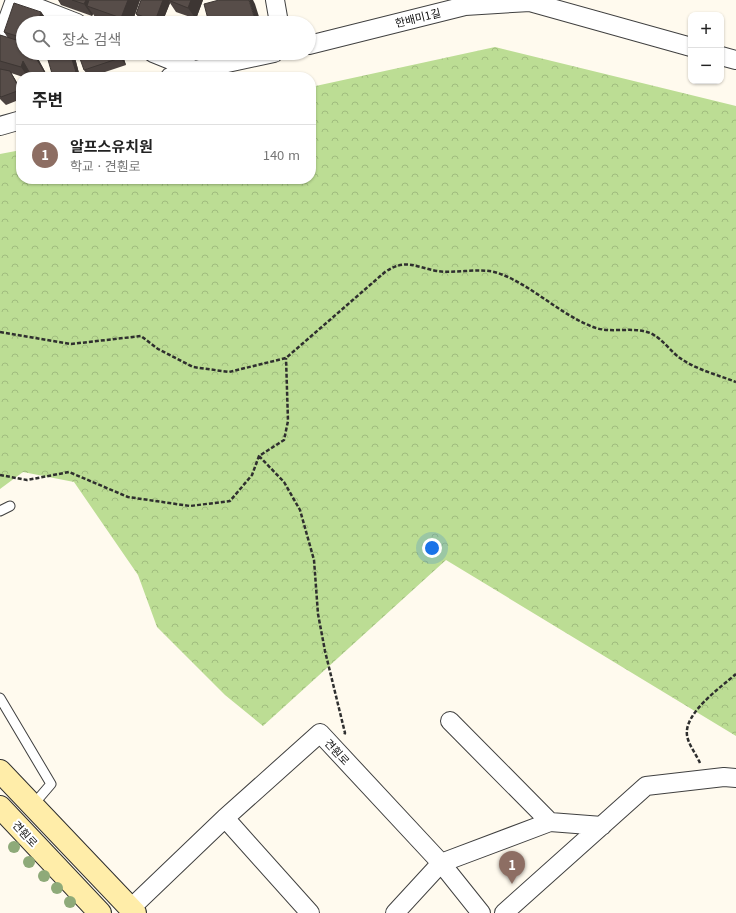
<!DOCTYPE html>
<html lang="ko">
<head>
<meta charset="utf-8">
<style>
	:root { --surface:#fff; --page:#f6f6f6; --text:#222; --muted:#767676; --line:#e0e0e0; --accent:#c41e36 }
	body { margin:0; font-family:Georgia,"Noto Sans KR",serif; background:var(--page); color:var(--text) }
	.controls { position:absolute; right:12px; top:12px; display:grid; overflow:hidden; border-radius:8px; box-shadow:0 1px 3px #0004 }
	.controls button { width:36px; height:36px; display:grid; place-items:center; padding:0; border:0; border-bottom:1px solid var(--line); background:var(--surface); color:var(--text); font:20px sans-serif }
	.you { position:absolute; left:432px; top:548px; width:14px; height:14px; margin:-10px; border:3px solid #fff; border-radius:50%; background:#1a73e8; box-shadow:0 0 0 6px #1a73e833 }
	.badge { display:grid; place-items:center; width:26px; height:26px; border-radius:50%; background:var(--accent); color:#fff; font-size:13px; font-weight:700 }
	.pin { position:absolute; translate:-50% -33px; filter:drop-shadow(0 1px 2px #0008) }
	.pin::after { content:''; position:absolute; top:21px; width:14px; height:12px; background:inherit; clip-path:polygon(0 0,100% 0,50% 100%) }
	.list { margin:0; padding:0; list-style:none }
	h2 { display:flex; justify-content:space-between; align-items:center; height:52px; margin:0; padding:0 16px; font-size:17px }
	h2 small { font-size:13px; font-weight:400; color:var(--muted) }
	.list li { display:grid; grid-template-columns:26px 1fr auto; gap:12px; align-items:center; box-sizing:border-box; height:60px; padding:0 16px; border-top:1px solid var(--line) }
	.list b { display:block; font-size:15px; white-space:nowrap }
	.list p { margin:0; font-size:13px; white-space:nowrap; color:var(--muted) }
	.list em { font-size:13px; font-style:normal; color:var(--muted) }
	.icon { flex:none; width:22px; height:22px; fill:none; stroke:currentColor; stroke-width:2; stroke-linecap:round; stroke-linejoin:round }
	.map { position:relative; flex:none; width:736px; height:913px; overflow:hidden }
	.search { position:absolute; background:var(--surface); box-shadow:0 1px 3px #0004; left:16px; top:16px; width:300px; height:44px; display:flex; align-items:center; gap:10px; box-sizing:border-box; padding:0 14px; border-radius:22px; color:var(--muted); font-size:15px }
	.panel { position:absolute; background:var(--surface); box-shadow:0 1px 3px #0004; left:16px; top:72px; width:300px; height:112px; border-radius:16px }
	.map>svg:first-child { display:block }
</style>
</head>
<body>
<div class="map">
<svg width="736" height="913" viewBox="0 0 736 913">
	<defs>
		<pattern id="forest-crowns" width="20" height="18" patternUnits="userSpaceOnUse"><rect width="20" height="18" fill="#bcdd94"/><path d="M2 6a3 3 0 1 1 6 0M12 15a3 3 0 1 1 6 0" fill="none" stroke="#a0bc7e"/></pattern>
	</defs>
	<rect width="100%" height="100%" fill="#fffaee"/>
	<!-- forest -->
	<path fill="url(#forest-crowns)" d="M495,47L736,106V736L446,560L263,726L225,695L157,627L138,575L74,482L23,472L0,489V154L21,150V179H311V87Z"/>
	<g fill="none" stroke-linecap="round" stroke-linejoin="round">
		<defs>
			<path id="lane" d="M0,511L10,506
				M0,698L51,784L33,805"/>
			<path id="street" d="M18,0L77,23
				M275,0L279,23
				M0,41L15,0
				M309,45L465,6L530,2L691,47
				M153,53L195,70
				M721,56L736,60
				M170,77L195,70L274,53
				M0,126L21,120
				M450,721L550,822L602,826
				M225,818L310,913
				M131,908L225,818L320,733L441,863L481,913
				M395,913L441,863L550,822
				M504,913L646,786L724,777L736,778"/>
			<path id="secondary" d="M0,771L135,913
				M0,807L100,913"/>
		</defs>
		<!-- lane casing -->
		<use href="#lane" stroke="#404040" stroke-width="11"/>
		<!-- street casing -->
		<use href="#street" stroke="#404040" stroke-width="20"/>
		<!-- secondary casing -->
		<use href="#secondary" stroke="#2f2f2f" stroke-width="24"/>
		<!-- path -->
		<path stroke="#2f2f2f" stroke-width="2.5" stroke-dasharray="4 2" stroke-linecap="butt" d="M0,332L71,344L141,336L158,349L193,367L229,372L286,358L385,272C406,258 415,267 437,271C456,274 480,267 498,273C532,285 559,314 593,327C611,334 632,326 650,333C662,338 670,351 680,358C697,370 718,375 736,382
			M259,456L284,482L300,510L314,560L318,614L325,651L345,733L344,736
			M0,475L27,480L69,472L128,497L190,506L230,501L252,475L259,456L284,440L288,421L286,358
			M700,763C696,754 688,744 687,735C684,713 721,687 736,674"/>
		<!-- lane -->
		<use href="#lane" stroke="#fff" stroke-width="9"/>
		<!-- street -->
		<use href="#street" stroke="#fff" stroke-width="18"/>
		<!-- secondary -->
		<use href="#secondary" stroke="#ffeda9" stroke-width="22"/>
	</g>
	<!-- trees -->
	<g fill="#8eaa79">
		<circle cx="14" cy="847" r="6"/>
		<circle cx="29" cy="862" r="6"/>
		<circle cx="44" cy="876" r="6"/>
		<circle cx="57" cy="888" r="6"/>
		<circle cx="70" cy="902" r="6"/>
	</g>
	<!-- wall -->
	<path fill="#4b423f" d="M58,0H140L132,23H111L95,17L93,14L92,16L61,5Z
		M141,0H203L196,19L176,12L170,3L162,23H145L141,21L136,14Z
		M41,12L47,20L46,23H23V53H35L48,77H32L30,74L29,77H23L11,73L15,79L21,90V99L6,105L0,99V35L8,38L4,32Z
		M122,53L126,65L90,77H89L84,70Z
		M74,54L80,77H53Z"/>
	<!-- shaded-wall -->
	<path fill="#3d3633" d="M86,0H98L87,6L93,14L92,16L84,4Z
		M128,0H140L132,23H124L121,18Z
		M163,0H171H168L170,3L162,23H157L155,21Z
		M191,0H203L196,19L188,8Z
		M249,0H253L255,4L261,23H256Z
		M41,12L47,20L46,23H38Z
		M33,53H35L36,55L48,77H47L45,73Z
		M70,53H73L74,54L80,77H79L76,72Z
		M119,53H122L126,65L120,58Z
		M23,61L31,72L29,77H28L21,67Z
		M10,71L15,79L21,90V92Z"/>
	<!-- building -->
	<path fill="#574d49" stroke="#3d3633" d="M72,0H86L84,4Z
		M89,0H128L121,18L87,6Z
		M141,0H163L155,21L136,14Z
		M168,0H191L188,8Z
		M219,0H249L256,23H209L204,4Z
		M14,3L41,12L38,23H23V38L4,32Z
		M0,35L23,42V53H33L45,73L38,77H32L23,61L21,67L0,61Z
		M46,53H70L76,72L58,77H53Z
		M78,53H119L120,58L84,70Z
		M0,69L10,71L20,90L1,97L0,96Z"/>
	<g text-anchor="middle" stroke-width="4" stroke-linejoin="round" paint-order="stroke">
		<!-- street labels -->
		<g font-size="11" fill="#0d0d0d" stroke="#fff">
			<text transform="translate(418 18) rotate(-14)" y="4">한배미1길</text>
			<text transform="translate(337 752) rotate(47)" y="4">견훤로</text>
			<text transform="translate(25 834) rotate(47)" y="4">견훤로</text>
		</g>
	</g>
</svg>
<div class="controls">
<button>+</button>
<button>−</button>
</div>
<div class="you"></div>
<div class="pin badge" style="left:512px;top:884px;background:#8d6e63">1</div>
<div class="search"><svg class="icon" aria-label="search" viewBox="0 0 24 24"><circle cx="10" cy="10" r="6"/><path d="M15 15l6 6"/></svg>장소 검색</div>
<section class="panel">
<h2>주변<small></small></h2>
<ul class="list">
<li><span class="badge" style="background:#8d6e63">1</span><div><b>알프스유치원</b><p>학교 · 견훤로</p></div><em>140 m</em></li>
</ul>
</section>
</div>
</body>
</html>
